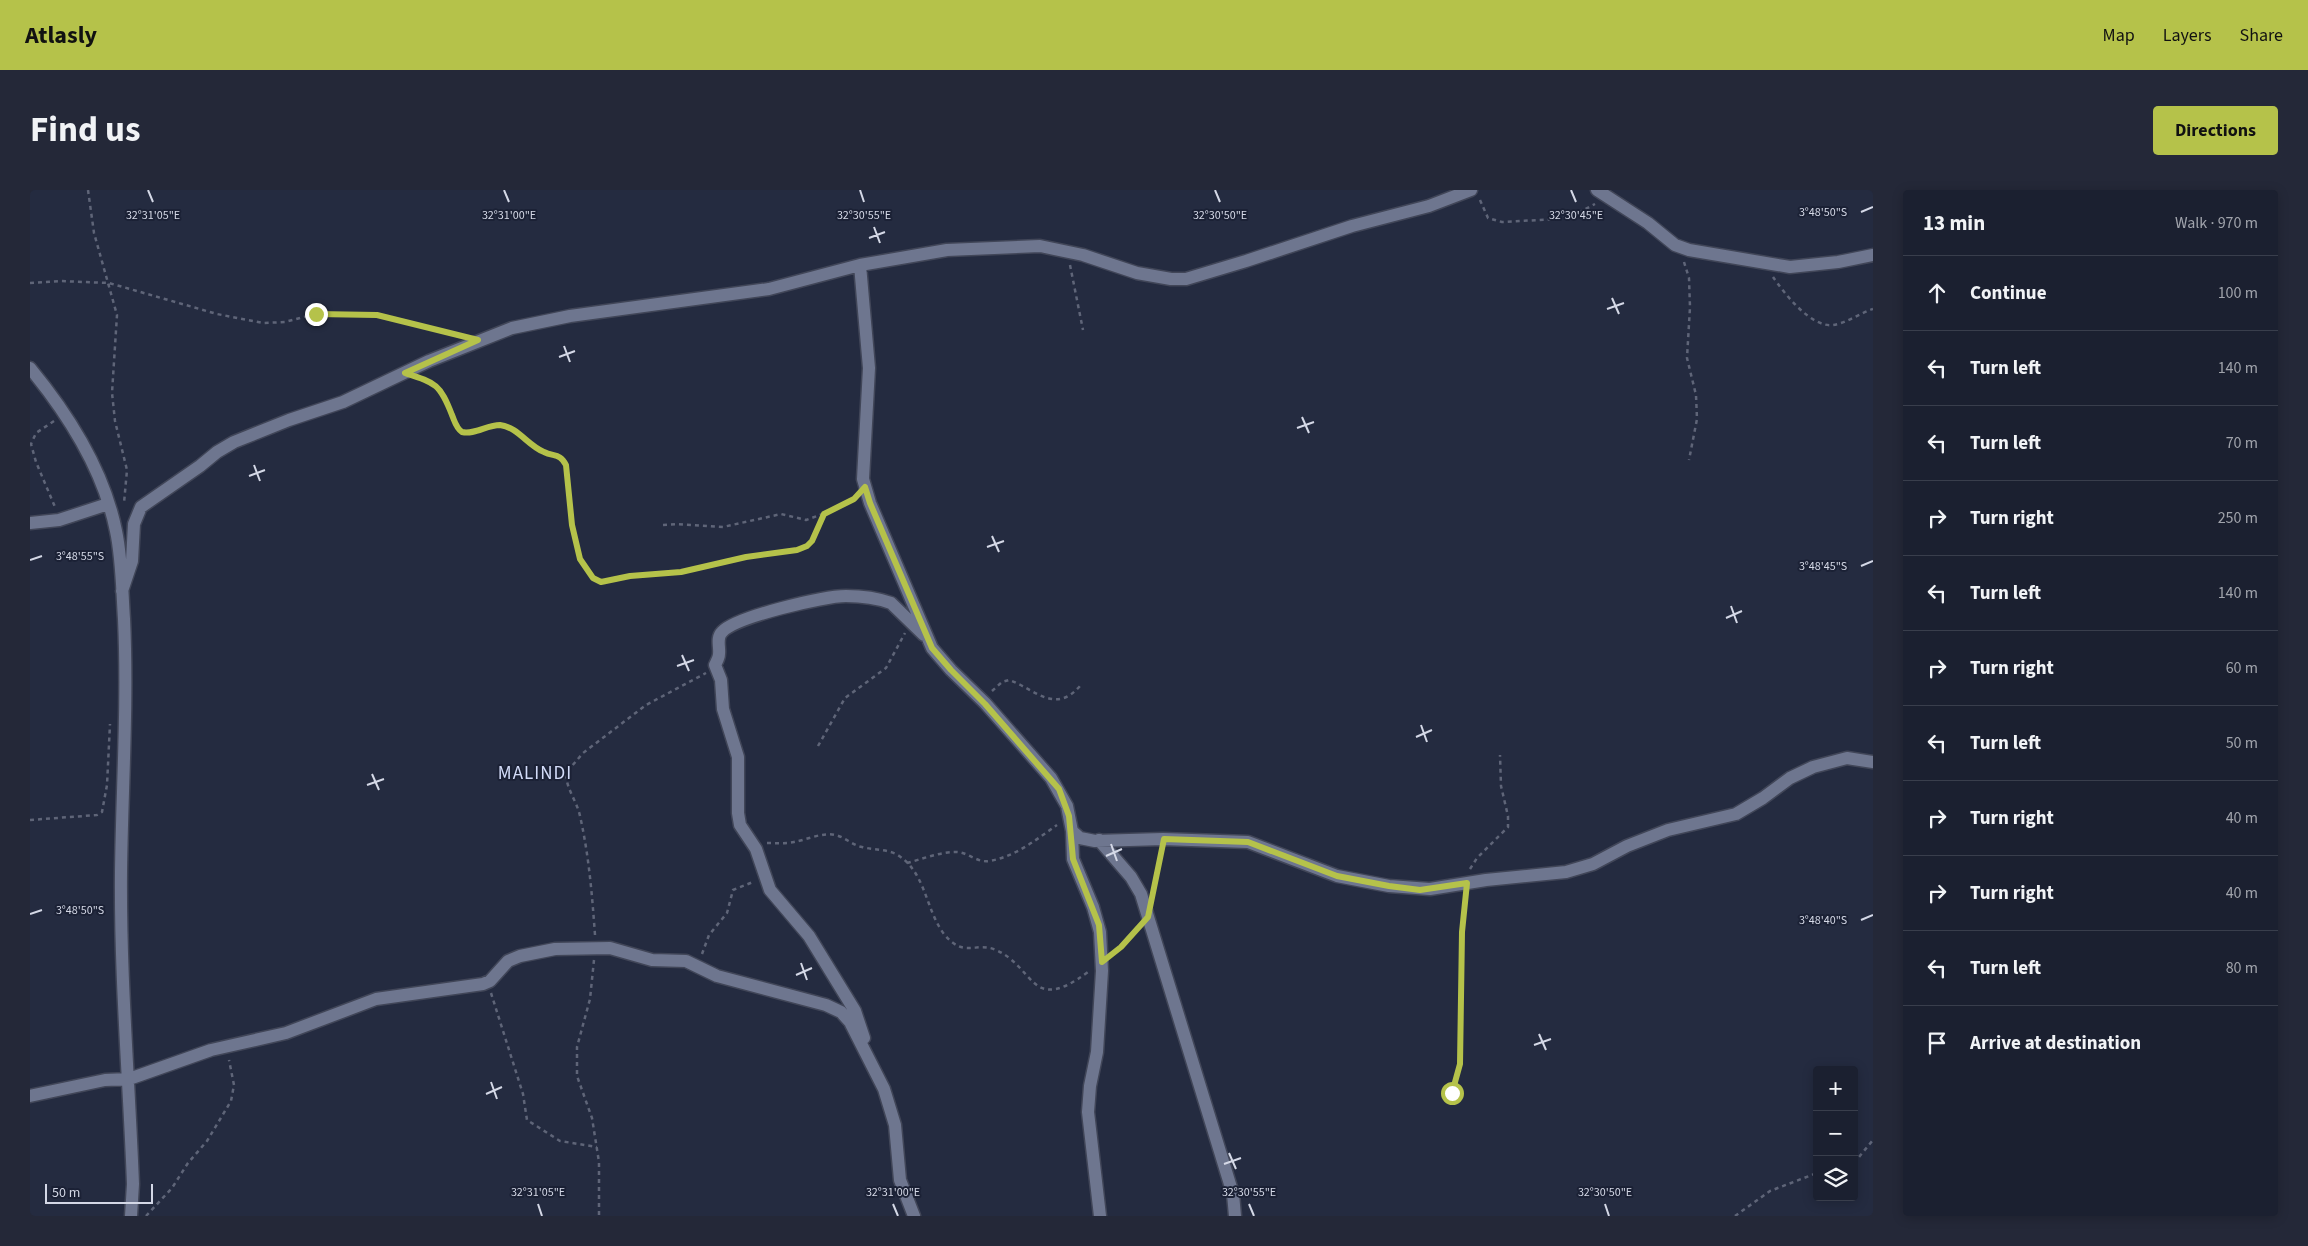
<!DOCTYPE html>
<html lang="en">
<head>
<meta charset="utf-8">
<style>
	:root { --surface:#1b2030; --page:#242838; --text:#f1f3f6; --muted:#a0a3ab; --line:#393e4c; --accent:#b5c24a }
	body { margin:0; font-family:"Source Sans 3",sans-serif; background:var(--page); color:var(--text) }
	.controls { position:absolute; right:15px; bottom:15px; display:grid; overflow:hidden; border-radius:5px; box-shadow:0 2px 12px #0003 }
	.controls button { width:45px; height:45px; display:grid; place-items:center; padding:0; border:0; border-bottom:1px solid var(--line); background:var(--surface); color:var(--text); font:25px sans-serif }
	.scale { position:absolute; left:15px; bottom:12px; width:108px; box-sizing:border-box; padding-left:5px; border:2px solid #d4d8e6; border-top:0; font-size:14px; line-height:18px; white-space:nowrap; color:#d4d8e6; -webkit-text-stroke:4px #1b2135; paint-order:stroke }
	.stop { position:absolute; width:15px; height:15px; margin:-11px; border:4px solid #b5c24a; border-radius:50%; background:#fff }
	.stop.end { background:#b5c24a; border-color:#fff; box-shadow:0 1px 5px #0008 }
	.list { margin:0; padding:0; list-style:none }
	h2 { display:flex; justify-content:space-between; align-items:center; height:65px; margin:0; padding:0 20px; font-size:21px }
	h2 small { font-size:16px; font-weight:400; color:var(--muted) }
	.list li { display:grid; grid-template-columns:32px 1fr auto; gap:15px; align-items:center; box-sizing:border-box; height:75px; padding:0 20px; border-top:1px solid var(--line) }
	.list b { display:block; font-size:19px; white-space:nowrap }
	.list em { font-size:16px; font-style:normal; color:var(--muted) }
	.icon { flex:none; width:28px; height:28px; fill:none; stroke:currentColor; stroke-width:2; stroke-linecap:round; stroke-linejoin:round }
	.map { position:relative; flex:none; width:1843px; height:1026px; overflow:hidden; border-radius:5px }
	header { display:flex; align-items:center; gap:30px; box-sizing:border-box; height:70px; padding:0 25px; background:var(--accent); color:#111 }
	header strong { font-size:24px }
	nav { display:flex; gap:28px; margin-inline-start:auto; font-size:18px }
	.intro { display:flex; align-items:center; justify-content:space-between; box-sizing:border-box; height:120px; padding:0 30px }
	h1 { margin:0; font-size:35px }
	.button { padding:12px 22px; border-radius:5px; background:var(--accent); color:#111; font-size:18px; font-weight:700 }
	main { display:flex; gap:30px; padding:0 30px }
	aside { flex:1; background:var(--surface); border-radius:5px; box-shadow:0 2px 12px #0003 }
	.map>svg:first-child { display:block }
</style>
</head>
<body>
<header>
<strong>Atlasly</strong>
<nav><a>Map</a><a>Layers</a><a>Share</a></nav>
</header>
<div class="intro"><h1>Find us</h1><a class="button">Directions</a></div>
<main>
<div class="map">
<svg width="1843" height="1026" viewBox="0 0 1843 1026">
	<rect width="100%" height="100%" fill="#242b40"/>
	<g fill="none" stroke-linecap="round" stroke-linejoin="round">
		<defs>
			<path id="minor" d="M1567,0L1618,33L1645,55L1659,60L1760,77L1808,72L1843,65
				M830,75L839,178L833,289L840,313L902,458L921,480L955,513L1021,588L1037,616L1042,641L1043,669L1063,717L1070,742L1072,781L1067,862L1060,896L1058,922L1070,1026
				M0,178C38,224 74,281 86,341C92,369 92,400 94,429C98,514 92,598 91,682C90,786 99,890 103,994L101,1026
				M0,333L29,330L78,314
				M92,401L102,371L104,334L111,317L170,276L187,262L204,252L259,230L313,212L399,171L482,138L540,126L739,99L830,75L917,60L1010,56L1053,65L1107,83L1141,89H1156L1216,71L1322,36L1399,16L1441,0
				M1042,641L1050,648L1065,651L1133,649L1218,652L1307,686L1359,696L1400,699L1456,690L1536,682L1563,674L1597,656L1638,640L1706,624L1733,608L1760,588L1783,577L1817,568L1843,572
				M1069,650L1101,687L1111,704L1203,1004L1205,1026
				M834,848L825,821L779,746L740,700L726,659L710,635L708,623V567L693,519L691,490L685,475C687,471 689,468 689,464C690,457 686,448 692,442C705,427 794,406 816,406C830,406 847,408 861,413L894,445
				M0,906L75,890L99,889L181,860L256,843L346,809L453,794L460,791L478,771L490,766L525,759L580,758L622,770L656,771L687,786L796,815L811,822L820,832L854,899L865,935L870,990L884,1026"/>
		</defs>
		<!-- minor casing -->
		<use href="#minor" stroke="#414658" stroke-width="15"/>
		<!-- path -->
		<path stroke="#5f6578" stroke-width="2.5" stroke-dasharray="4 4" stroke-linecap="butt" d="M58,0L64,43L87,125L82,203L85,231L97,280L94,313
			M1450,10L1458,28L1472,32L1527,29L1542,26L1565,14
			M1654,72L1659,88L1660,117L1657,168L1666,205L1667,229L1659,270
			M1040,75L1053,140
			M1743,87C1754,103 1781,138 1803,135C1817,133 1830,123 1843,119
			M0,93L30,91L79,93L187,124L233,133L255,132L281,125H347L427,145
			M394,189L406,195L432,242C444,245 457,235 470,235C488,237 498,256 514,262C524,267 530,263 536,275L542,335L550,369L563,388L571,392L615,384L633,385L716,367L767,360L783,351L794,324
			M24,231L6,243L1,254L6,272L25,317
			M633,335L647,334L693,337L751,324L776,330L801,321L825,307
			M962,501L972,492L979,490C1005,499 1025,525 1050,496
			M788,556L815,508L856,478L875,443
			M0,630L67,625L72,622L77,595L80,534
			M737,653C746,653 755,654 764,652C776,650 792,642 805,645C815,647 822,655 832,657C843,660 855,659 866,664C896,681 895,719 914,744C934,769 946,751 966,760C1006,778 1000,825 1058,782
			M877,673C892,669 910,662 926,662C938,662 947,673 959,671C985,667 1007,649 1027,635
			M1440,679L1447,668L1478,637V626L1471,596L1470,565
			M1124,701L1131,663
			M565,745C562,704 559,666 550,626C547,611 536,599 536,583L553,563L616,515L676,483
			M1084,762L1109,738
			M672,764L679,745L697,723L703,700L723,692
			M564,770L560,809L547,857V886L562,928L569,972V1026
			M461,803L493,904L497,930L530,951L567,957
			M1418,913L1430,874L1432,741L1436,707
			M1824,973L1843,950
			M116,1026L142,998L158,973L177,951L201,911L204,895L199,870
			M1705,1026L1740,1001L1787,983"/>
		<!-- minor -->
		<use href="#minor" stroke="#6e768f" stroke-width="12"/>
	</g>
	<g fill="none" stroke-linecap="round" stroke-linejoin="round">
		<!-- route -->
		<path stroke="#b5c24a" stroke-width="6" d="M286,124L347,125L448,150L375,183C406,193 410,194 422,225C425,232 426,238 432,242C444,245 457,235 470,235C488,237 498,256 514,262C524,267 530,263 536,275L542,335L550,369L563,388L571,392L600,386L651,382L716,367L767,360L777,356L782,351L794,324L824,309L835,297L840,313L902,458L921,480L955,514L1029,599L1039,626L1043,669L1069,735L1072,772L1091,757L1118,727L1134,649L1218,652L1307,686L1359,696L1390,700L1437,693L1432,742L1430,874L1422,903"/>
	</g>
	<!-- ticks -->
	<path fill="none" stroke="#d4d8e6" stroke-width="2" d="M118,0L123,12M474,0L479,12M830,0L834,12M1185,0L1190,12M1541,0L1546,12M1831,22L1843,17M844,37L850,53M839,48L855,42M1582,108L1589,124M1577,119L1594,113M534,156L540,172M529,167L545,161M1272,227L1279,243M1267,238L1284,232M224,275L230,291M219,286L235,280M962,346L969,362M957,357L974,351M0,370L12,366M1831,376L1843,371M1701,416L1707,433M1696,428L1712,421M652,465L659,481M647,476L664,470M1391,535L1397,552M1386,547L1402,540M342,584L349,600M337,595L354,589M1081,654L1087,671M1076,666L1092,659M0,724L12,720M1831,730L1843,725M771,773L777,790M766,785L782,778M1509,844L1516,860M1504,855L1521,849M461,892L467,909M456,904L472,897M1199,963L1206,979M1194,974L1211,968M508,1014L512,1026M863,1014L868,1026M1219,1014L1224,1026M1575,1014L1579,1026"/>
	<g text-anchor="middle" stroke-width="4" stroke-linejoin="round" paint-order="stroke">
		<!-- quarter labels -->
		<g font-size="19" letter-spacing="1" fill="#d3dcf9" stroke="#1b2135">
			<text x="505" y="589">MALINDI</text>
		</g>
	</g>
	<g font-size="12" text-anchor="middle" fill="#d4d8e6" stroke="#1b2135" stroke-width="4" stroke-linejoin="round" paint-order="stroke">
		<text x="1793" y="26">3°48'50"S</text>
		<text x="123" y="29">32°31'05"E</text>
		<text x="479" y="29">32°31'00"E</text>
		<text x="834" y="29">32°30'55"E</text>
		<text x="1190" y="29">32°30'50"E</text>
		<text x="1546" y="29">32°30'45"E</text>
		<text x="50" y="370">3°48'55"S</text>
		<text x="1793" y="380">3°48'45"S</text>
		<text x="50" y="724">3°48'50"S</text>
		<text x="1793" y="734">3°48'40"S</text>
		<text x="508" y="1006">32°31'05"E</text>
		<text x="863" y="1006">32°31'00"E</text>
		<text x="1219" y="1006">32°30'55"E</text>
		<text x="1575" y="1006">32°30'50"E</text>
	</g>
</svg>
<div class="controls">
<button>+</button>
<button>−</button>
<button><svg class="icon" aria-label="layers" viewBox="0 0 24 24"><path d="M12 4l9 5-9 5-9-5zM3 14l9 5 9-5"/></svg></button>
</div>
<div class="scale">50 m</div>
<div class="stop" style="left:1422px;top:903px"></div>
<div class="stop end" style="left:286px;top:124px"></div>
</div>
<aside>
<h2>13 min<small>Walk · 970 m</small></h2>
<ul class="list">
<li><svg class="icon" aria-label="ahead" viewBox="0 0 24 24"><path d="M12 20V5M6 11l6-6 6 6"/></svg><div><b>Continue</b></div><em>100 m</em></li>
<li><svg class="icon" aria-label="left" viewBox="0 0 24 24"><path d="M17 20v-9H6M10 6l-5 5 5 5"/></svg><div><b>Turn left</b></div><em>140 m</em></li>
<li><svg class="icon" aria-label="left" viewBox="0 0 24 24"><path d="M17 20v-9H6M10 6l-5 5 5 5"/></svg><div><b>Turn left</b></div><em>70 m</em></li>
<li><svg class="icon" aria-label="right" viewBox="0 0 24 24"><path d="M7 20v-9h11M14 6l5 5-5 5"/></svg><div><b>Turn right</b></div><em>250 m</em></li>
<li><svg class="icon" aria-label="left" viewBox="0 0 24 24"><path d="M17 20v-9H6M10 6l-5 5 5 5"/></svg><div><b>Turn left</b></div><em>140 m</em></li>
<li><svg class="icon" aria-label="right" viewBox="0 0 24 24"><path d="M7 20v-9h11M14 6l5 5-5 5"/></svg><div><b>Turn right</b></div><em>60 m</em></li>
<li><svg class="icon" aria-label="left" viewBox="0 0 24 24"><path d="M17 20v-9H6M10 6l-5 5 5 5"/></svg><div><b>Turn left</b></div><em>50 m</em></li>
<li><svg class="icon" aria-label="right" viewBox="0 0 24 24"><path d="M7 20v-9h11M14 6l5 5-5 5"/></svg><div><b>Turn right</b></div><em>40 m</em></li>
<li><svg class="icon" aria-label="right" viewBox="0 0 24 24"><path d="M7 20v-9h11M14 6l5 5-5 5"/></svg><div><b>Turn right</b></div><em>40 m</em></li>
<li><svg class="icon" aria-label="left" viewBox="0 0 24 24"><path d="M17 20v-9H6M10 6l-5 5 5 5"/></svg><div><b>Turn left</b></div><em>80 m</em></li>
<li><svg class="icon" aria-label="arrive" viewBox="0 0 24 24"><path d="M6 21V4h12l-3 4 3 4H6"/></svg><div><b>Arrive at destination</b></div></li>
</ul>
</aside>
</main>
</body>
</html>
